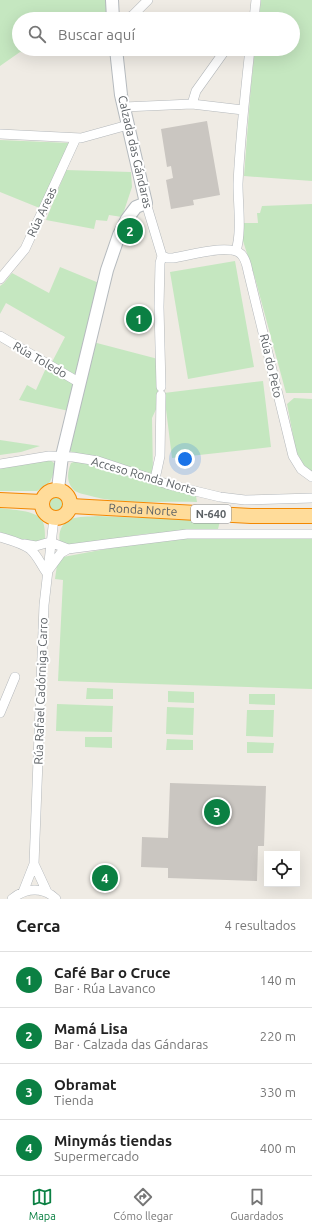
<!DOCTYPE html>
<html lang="es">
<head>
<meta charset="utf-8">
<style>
	:root { --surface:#fff; --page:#f2f2f2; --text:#222; --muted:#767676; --line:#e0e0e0; --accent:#0b8043 }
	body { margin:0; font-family:Ubuntu,sans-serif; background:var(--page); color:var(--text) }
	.controls { position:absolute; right:12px; bottom:12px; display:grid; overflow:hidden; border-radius:0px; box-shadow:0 4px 16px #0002 }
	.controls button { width:36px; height:36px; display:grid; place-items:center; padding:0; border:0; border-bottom:1px solid var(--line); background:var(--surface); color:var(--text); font:20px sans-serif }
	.you { position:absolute; left:185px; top:459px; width:14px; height:14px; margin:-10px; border:3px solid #fff; border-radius:50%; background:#1a73e8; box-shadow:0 0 0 6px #1a73e833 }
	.badge { display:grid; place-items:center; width:26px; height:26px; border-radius:50%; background:var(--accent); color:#fff; font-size:13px; font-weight:700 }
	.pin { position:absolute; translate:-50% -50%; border:2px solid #fff; box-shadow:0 1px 4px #0006 }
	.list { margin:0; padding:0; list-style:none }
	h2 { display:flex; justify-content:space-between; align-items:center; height:52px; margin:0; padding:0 16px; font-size:17px }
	h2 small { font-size:13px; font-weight:400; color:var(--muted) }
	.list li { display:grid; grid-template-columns:26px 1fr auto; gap:12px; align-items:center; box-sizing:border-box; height:56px; padding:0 16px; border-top:1px solid var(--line) }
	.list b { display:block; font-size:15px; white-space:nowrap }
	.list p { margin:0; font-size:13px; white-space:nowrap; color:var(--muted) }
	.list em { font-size:13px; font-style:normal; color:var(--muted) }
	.icon { flex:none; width:22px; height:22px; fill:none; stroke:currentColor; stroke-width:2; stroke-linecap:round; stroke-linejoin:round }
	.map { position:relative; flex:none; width:312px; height:899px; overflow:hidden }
	.search { position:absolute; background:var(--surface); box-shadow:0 4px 16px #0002; left:12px; right:12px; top:12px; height:44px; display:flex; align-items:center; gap:10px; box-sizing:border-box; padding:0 14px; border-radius:22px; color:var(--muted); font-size:15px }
	.sheet { height:276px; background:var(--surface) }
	nav { display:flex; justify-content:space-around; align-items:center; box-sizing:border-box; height:56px; border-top:1px solid var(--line); background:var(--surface); font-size:11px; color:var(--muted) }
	nav a { display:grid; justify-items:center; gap:2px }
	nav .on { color:var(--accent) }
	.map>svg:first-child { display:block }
</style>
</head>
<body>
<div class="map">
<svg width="312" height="899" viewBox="0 0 312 899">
	<rect width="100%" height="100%" fill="#efebe4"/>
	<!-- green -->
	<path fill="#c5e7c0" d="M0,0H108L107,19H19V49H35L26,53L20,52L0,66Z
		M261,0H312V181L244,176L251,85L255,49H293V19H259Z
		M0,140L70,143L42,209L0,192Z
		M66,170L131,172L132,187L122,217L109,215L107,221L96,220L94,229L46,220Z
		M312,204V393H286L255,278L243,241V223H258L257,213H260L262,206Z
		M235,261L254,367L188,379L170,272Z
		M60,267L99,283L79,375L75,376L52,362L65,337L6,303L0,314V286L4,283L12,273L49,293Z
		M93,342L158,359V405L152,418L153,473L150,474L69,451Z
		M46,368L75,384L69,411L19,400L27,385L36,390Z
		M263,381L271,447L172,458L164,393Z
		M294,398L312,399V473L303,464L296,451L287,404Z
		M0,440L40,446L21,452L0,455Z
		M50,460L54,463L55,470L50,482L37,491H0V467Z
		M74,462H87L109,469L196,496L197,502C163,501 120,505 87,495C83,494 78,493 75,491C66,483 67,473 71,463Z
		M47 504a9 9 0 1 1 18 0a9 9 0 1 1-18 0Z
		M0,508C11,510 36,510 42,520C45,525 45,533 45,539L43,542L34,545L0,533Z
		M97,516L220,521L218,529L144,534L71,546H61C57,536 60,523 71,519C79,516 89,517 97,516Z
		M312,538V689L58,681L63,580L55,579L57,565L63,557L138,543L170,539Z
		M87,688L113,689V699H86Z
		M168,691L194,692V703L168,702Z
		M249,694H275V705L249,704Z
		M57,704L113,706L112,732L56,731Z
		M167,707L194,708L193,735L166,734Z
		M247,710H274L273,737L246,736Z
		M85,737H112V748L85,747Z
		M167,739L193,740V750H166Z
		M247,742L274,743L273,753H247Z"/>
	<!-- building -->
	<path fill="#cac6c1" d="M207,121L220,195L193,200L194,205L171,209L166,180L173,178L171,166L167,167L161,129Z
		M170,783L266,786L264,846H258L257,881L168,878V868L141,867L142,837L168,838Z"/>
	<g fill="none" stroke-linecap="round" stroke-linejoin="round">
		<defs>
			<path id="minor" d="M127,19L133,15L148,0
				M254,19L256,0
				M192,104L196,91L226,49
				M124,107L192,104L243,110
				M0,134L81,138L128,125
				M146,203L162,256L167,258H173C188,256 229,243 241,254C246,259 247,266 248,271L293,456L301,469L312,477
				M236,251C242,230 238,206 238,184C240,139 245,94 250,49
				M0,279L25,249L76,138
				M0,336L80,383
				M161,387L159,307L160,263L162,256
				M0,464L49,456L73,457L98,461L170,485L220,497L245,500L312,498
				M155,479L160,456L161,395
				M0,537C10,540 22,543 30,549C38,556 41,565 47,573
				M24,544L36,546L50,542L68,549
				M47,572L61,553L68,549L114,543L187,534H312
				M0,713L15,677
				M34,864L47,892
				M23,892L34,864L44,605L54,518
				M12,899C25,888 43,886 56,899"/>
			<path id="secondary" d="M112,0L113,19
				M58,489L62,456L107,270L119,235L127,219L136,207L146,203L121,95L116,49"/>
			<g id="trunk">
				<circle cx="56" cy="504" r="14"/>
				<path d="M0,500L42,502"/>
				<path id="s1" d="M71,506L251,516H312"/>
			</g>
		</defs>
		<!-- minor casing -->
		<use href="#minor" stroke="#b4b8bb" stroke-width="10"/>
		<!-- secondary casing -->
		<use href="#secondary" stroke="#b5babe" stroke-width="14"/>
		<!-- trunk casing -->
		<use href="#trunk" stroke="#f38800" stroke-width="16"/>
		<!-- minor -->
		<use href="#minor" stroke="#fff" stroke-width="9"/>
		<!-- secondary -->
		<use href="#secondary" stroke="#fff" stroke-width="12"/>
		<!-- trunk -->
		<use href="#trunk" stroke="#ffdc9a" stroke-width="14"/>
	</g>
	<g text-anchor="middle" stroke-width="4" stroke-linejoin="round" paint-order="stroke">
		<!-- shield labels -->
		<rect fill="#fff" stroke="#8d9093" stroke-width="1" x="191" y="505" width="40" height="18" rx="3"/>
		<g font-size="11" font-weight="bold" fill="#5c6165">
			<text x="211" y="518">N-640</text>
		</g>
		<!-- street labels -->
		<g font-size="12" fill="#5c6165" stroke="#fff">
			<text transform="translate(135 152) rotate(77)" y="4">Calzada das Gándaras</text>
			<text transform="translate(42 212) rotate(-65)" y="4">Rúa Areas</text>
			<text transform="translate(40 360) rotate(30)" y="4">Rúa Toledo</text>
			<text transform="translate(271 366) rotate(77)" y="4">Rúa do Peto</text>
			<text transform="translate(144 476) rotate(16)" y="4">Acceso Ronda Norte</text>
			<text dy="4" stroke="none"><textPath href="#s1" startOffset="72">Ronda Norte</textPath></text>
			<text transform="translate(41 691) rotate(-88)" y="4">Rúa Rafael Cadórniga Carro</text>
		</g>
	</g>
</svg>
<div class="controls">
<button><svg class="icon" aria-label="locate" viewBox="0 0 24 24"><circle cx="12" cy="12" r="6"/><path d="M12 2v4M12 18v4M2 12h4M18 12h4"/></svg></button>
</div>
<div class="you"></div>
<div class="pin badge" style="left:139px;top:319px">1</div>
<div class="pin badge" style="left:130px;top:231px">2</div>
<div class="pin badge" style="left:217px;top:812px">3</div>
<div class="pin badge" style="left:105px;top:878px">4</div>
<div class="search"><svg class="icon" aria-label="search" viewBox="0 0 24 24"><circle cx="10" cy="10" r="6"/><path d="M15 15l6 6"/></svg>Buscar aquí</div>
</div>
<section class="sheet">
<h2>Cerca<small>4 resultados</small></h2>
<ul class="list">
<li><span class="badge">1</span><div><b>Café Bar o Cruce</b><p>Bar · Rúa Lavanco</p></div><em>140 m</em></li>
<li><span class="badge">2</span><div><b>Mamá Lisa</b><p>Bar · Calzada das Gándaras</p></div><em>220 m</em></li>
<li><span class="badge">3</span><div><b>Obramat</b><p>Tienda</p></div><em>330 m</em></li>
<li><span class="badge">4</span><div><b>Minymás tiendas</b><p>Supermercado</p></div><em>400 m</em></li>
</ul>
</section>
<nav>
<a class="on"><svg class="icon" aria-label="map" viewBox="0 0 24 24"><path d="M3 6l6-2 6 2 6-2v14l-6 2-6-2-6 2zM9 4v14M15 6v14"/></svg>Mapa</a>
<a><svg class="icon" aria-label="directions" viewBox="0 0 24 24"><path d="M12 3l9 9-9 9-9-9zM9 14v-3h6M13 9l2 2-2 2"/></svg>Cómo llegar</a>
<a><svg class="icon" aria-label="saved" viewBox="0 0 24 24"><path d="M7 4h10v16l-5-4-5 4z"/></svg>Guardados</a>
</nav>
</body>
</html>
